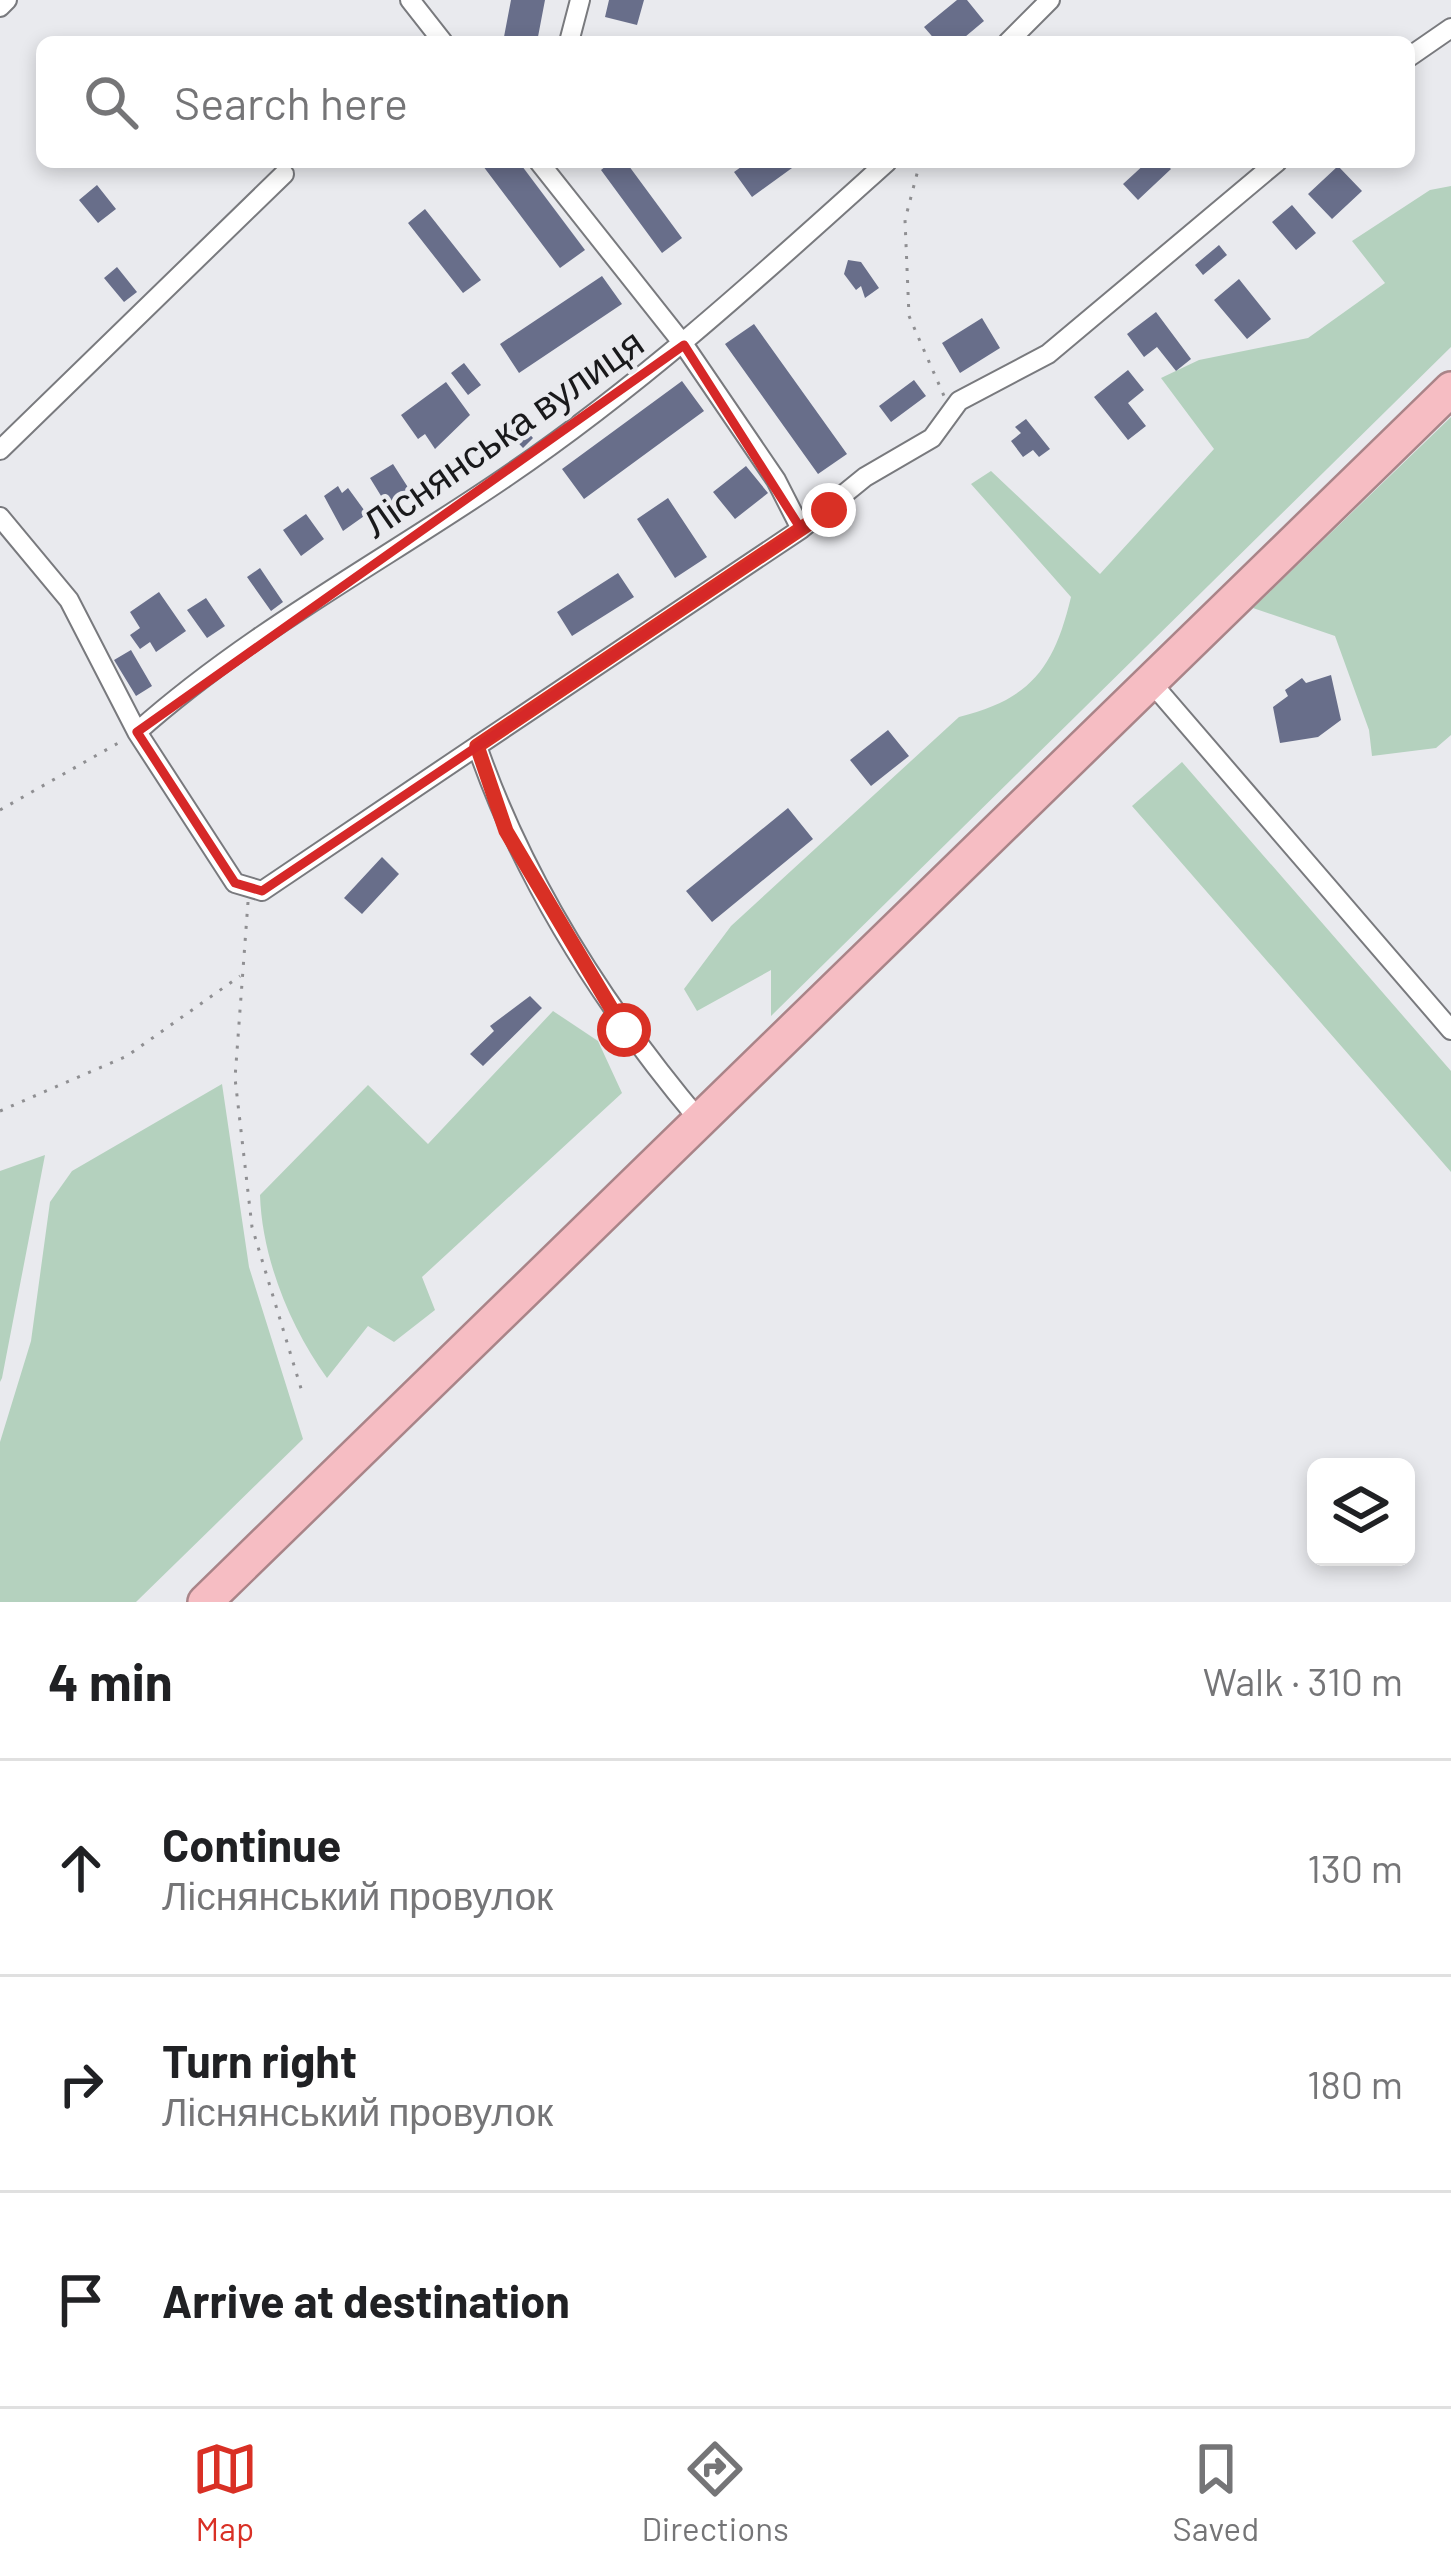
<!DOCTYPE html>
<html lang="en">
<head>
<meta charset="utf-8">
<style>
	:root { --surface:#fff; --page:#f2f2f2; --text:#202124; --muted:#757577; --line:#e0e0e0; --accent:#d93025 }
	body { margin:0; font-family:Barlow,sans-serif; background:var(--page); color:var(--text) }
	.controls { position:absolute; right:36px; bottom:36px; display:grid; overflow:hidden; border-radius:18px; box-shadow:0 6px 18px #0003 }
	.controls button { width:108px; height:108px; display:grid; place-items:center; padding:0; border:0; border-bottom:3px solid var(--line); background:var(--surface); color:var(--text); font:60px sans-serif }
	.stop { position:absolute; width:36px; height:36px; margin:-27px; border:9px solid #d93025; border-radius:50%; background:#fff }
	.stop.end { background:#d93025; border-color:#fff; box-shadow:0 3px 12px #0008 }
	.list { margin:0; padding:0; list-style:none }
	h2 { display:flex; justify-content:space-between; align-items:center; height:156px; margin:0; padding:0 48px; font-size:51px }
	h2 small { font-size:39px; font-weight:400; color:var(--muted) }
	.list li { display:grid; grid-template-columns:78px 1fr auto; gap:36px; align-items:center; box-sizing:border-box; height:216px; padding:0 48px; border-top:3px solid var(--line) }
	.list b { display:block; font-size:45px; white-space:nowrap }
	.list p { margin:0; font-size:39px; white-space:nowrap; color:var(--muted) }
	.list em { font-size:39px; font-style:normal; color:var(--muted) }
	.icon { flex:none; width:66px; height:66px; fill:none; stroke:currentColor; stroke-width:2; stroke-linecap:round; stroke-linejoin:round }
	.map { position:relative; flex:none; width:1451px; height:1602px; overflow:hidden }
	.search { position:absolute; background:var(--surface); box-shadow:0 6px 18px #0003; left:36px; right:36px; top:36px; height:132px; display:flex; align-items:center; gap:30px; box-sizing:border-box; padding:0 42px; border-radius:18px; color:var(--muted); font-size:45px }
	.sheet { height:804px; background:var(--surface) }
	nav { display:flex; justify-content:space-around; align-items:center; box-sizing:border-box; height:168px; border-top:3px solid var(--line); background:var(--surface); font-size:33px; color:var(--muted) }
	nav a { display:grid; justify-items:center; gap:6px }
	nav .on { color:var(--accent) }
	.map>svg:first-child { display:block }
</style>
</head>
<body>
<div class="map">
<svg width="1451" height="1602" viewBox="0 0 1451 1602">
	<rect width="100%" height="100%" fill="#e9eaee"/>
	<!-- green -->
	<path fill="#b4d1be" d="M1451,186V347L771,1016V970L697,1011L684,989L731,926L959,717C1031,699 1054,668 1071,597L971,484L991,471L1100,574L1214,449L1161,378L1199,360L1308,338L1385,283L1352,241L1430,190Z
		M1451,417V735L1436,748L1372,756L1369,730L1335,636L1253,608Z
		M1182,762L1451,1071V1172L1132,806Z
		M553,1011L598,1041L622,1093L422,1277L435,1310L394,1342L368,1326L327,1378C290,1327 262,1258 260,1195L368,1085L428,1144Z
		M222,1084L249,1267L303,1439L136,1602H0V1442L31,1341L50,1202L72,1171Z
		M45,1155L2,1378L0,1382V1171Z"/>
	<!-- building -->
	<path fill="#686e8a" d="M511,0H545L537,42H503Z
		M609,0H644L637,25L605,17Z
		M957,0H967L984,21L959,42H937L924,27Z
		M489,162H519L585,250L560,268L483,166Z
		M611,162H626L682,238L662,253L601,170Z
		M748,162H788L792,168L752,197L734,172Z
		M1147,162H1164L1171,169L1138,200L1123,184Z
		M1338,166L1362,191L1332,219L1308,194Z
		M97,185L116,209L98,223L79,200Z
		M1292,205L1316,233L1296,250L1272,222Z
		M425,209L481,280L463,293L408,223Z
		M1219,245L1227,255L1203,275L1195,265Z
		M848,260L861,262L879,288L865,298L861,286L856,290L844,274Z
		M117,267L137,292L124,302L104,278Z
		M602,276L622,304L519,373L500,344Z
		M1239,279L1271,319L1247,339L1214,300Z
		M1156,312L1191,359L1176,371L1157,347L1144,357L1127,334Z
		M982,318L1000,348L960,373L942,343Z
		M754,324L847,454L818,474L725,344Z
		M464,363L481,385L468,395L451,373Z
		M1128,370L1144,390L1128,403L1146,426L1128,440L1094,397Z
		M914,380L926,396L891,422L879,406Z
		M682,381L704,411L584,499L562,469Z
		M446,382L470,415L435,449L425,434L418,439L401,415Z
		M515,418L533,438L523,448L504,428Z
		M1026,419L1050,449L1039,457L1033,450L1023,457L1011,441L1021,433L1015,427Z
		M393,464L409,489L386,504L370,478Z
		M746,466L768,493L735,519L713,492Z
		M338,486L342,493L348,488L367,514L343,531L324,496Z
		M668,498L707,557L675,578L637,519Z
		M306,514L324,539L301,556L283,530Z
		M260,568L283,602L271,611L247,577Z
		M618,573L634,597L572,636L557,612Z
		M159,592L186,631L156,652L150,642L140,649L130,635L140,628L130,612Z
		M206,598L225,626L207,638L187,610Z
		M131,650L152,686L136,696L114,660Z
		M1331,675L1341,720L1318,737L1280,743L1273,707L1288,696L1285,690L1302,678L1306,683Z
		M888,730L909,756L871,786L850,760Z
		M788,808L813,839L712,922L686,891Z
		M382,857L399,874L362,914L344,898Z
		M530,996L542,1008L483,1066L470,1054L494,1031L490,1026Z"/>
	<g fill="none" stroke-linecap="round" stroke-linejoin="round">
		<defs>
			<path id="street" d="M410,0L443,42
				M0,7L7,0
				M569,42L580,0
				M1008,42L1050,0
				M1409,57L1451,28
				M539,162L684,345L776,480L801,529
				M0,450L284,174
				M0,517L69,600L137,732L235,883L262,891L477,746
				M1150,681L1451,1030
				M137,732C248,633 383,561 506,477C643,384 765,272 887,162
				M699,1120C605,1008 525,885 477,746L801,529L865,477L932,438L959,401L1048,354L1277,162"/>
			<path id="highway" d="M205,1602L1451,389"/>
		</defs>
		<!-- street casing -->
		<use href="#street" stroke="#797a7e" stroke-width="22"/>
		<!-- highway casing -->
		<use href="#highway" stroke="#a98488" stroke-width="38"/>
		<!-- path -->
		<path stroke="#8f8f92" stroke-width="3" stroke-dasharray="3 9" stroke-linecap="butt" d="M920,162L905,220L909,316L944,396
			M0,810L120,742
			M248,902L235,1078L252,1227L303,1395
			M0,1111L127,1056L240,976"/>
		<!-- street -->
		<use href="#street" stroke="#fff" stroke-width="18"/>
		<!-- highway -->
		<use href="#highway" stroke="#f6bdc3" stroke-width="33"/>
	</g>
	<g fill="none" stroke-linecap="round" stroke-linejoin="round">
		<!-- route -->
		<path stroke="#d93025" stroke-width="15" d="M624,1030L506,831L477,746L829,510"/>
	</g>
	<!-- marked area -->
	<path fill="none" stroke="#d62828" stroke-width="9" stroke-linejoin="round" d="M684,345L801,529L262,891L235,883L137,732Z"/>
	<g text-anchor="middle" stroke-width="9" stroke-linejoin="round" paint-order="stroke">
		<!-- street labels -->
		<g font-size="39" fill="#19191b" stroke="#e9eaee">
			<text transform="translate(503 433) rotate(-35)" y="14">Ліснянська вулиця</text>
		</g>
	</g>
</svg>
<div class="controls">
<button><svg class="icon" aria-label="layers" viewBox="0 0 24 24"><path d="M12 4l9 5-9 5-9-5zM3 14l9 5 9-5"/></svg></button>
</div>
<div class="stop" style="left:624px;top:1030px"></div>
<div class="stop end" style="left:829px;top:510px"></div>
<div class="search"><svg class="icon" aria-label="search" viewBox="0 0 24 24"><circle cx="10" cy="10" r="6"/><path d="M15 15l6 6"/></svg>Search here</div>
</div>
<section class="sheet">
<h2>4 min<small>Walk · 310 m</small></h2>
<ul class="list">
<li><svg class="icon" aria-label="ahead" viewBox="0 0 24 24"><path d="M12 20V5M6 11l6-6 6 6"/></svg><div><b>Continue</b><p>Ліснянський провулок</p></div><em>130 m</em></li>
<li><svg class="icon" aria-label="right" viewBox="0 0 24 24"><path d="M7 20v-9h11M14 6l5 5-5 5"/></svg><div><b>Turn right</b><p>Ліснянський провулок</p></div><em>180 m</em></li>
<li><svg class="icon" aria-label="arrive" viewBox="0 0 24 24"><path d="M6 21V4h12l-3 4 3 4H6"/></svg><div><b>Arrive at destination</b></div></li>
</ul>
</section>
<nav>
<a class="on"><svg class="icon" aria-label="map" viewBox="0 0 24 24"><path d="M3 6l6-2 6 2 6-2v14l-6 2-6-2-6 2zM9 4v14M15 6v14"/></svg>Map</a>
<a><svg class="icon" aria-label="directions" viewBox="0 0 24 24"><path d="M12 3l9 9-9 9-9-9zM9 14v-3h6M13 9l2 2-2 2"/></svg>Directions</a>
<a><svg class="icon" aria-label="saved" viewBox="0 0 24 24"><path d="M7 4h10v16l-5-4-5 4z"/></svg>Saved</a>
</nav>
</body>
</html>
